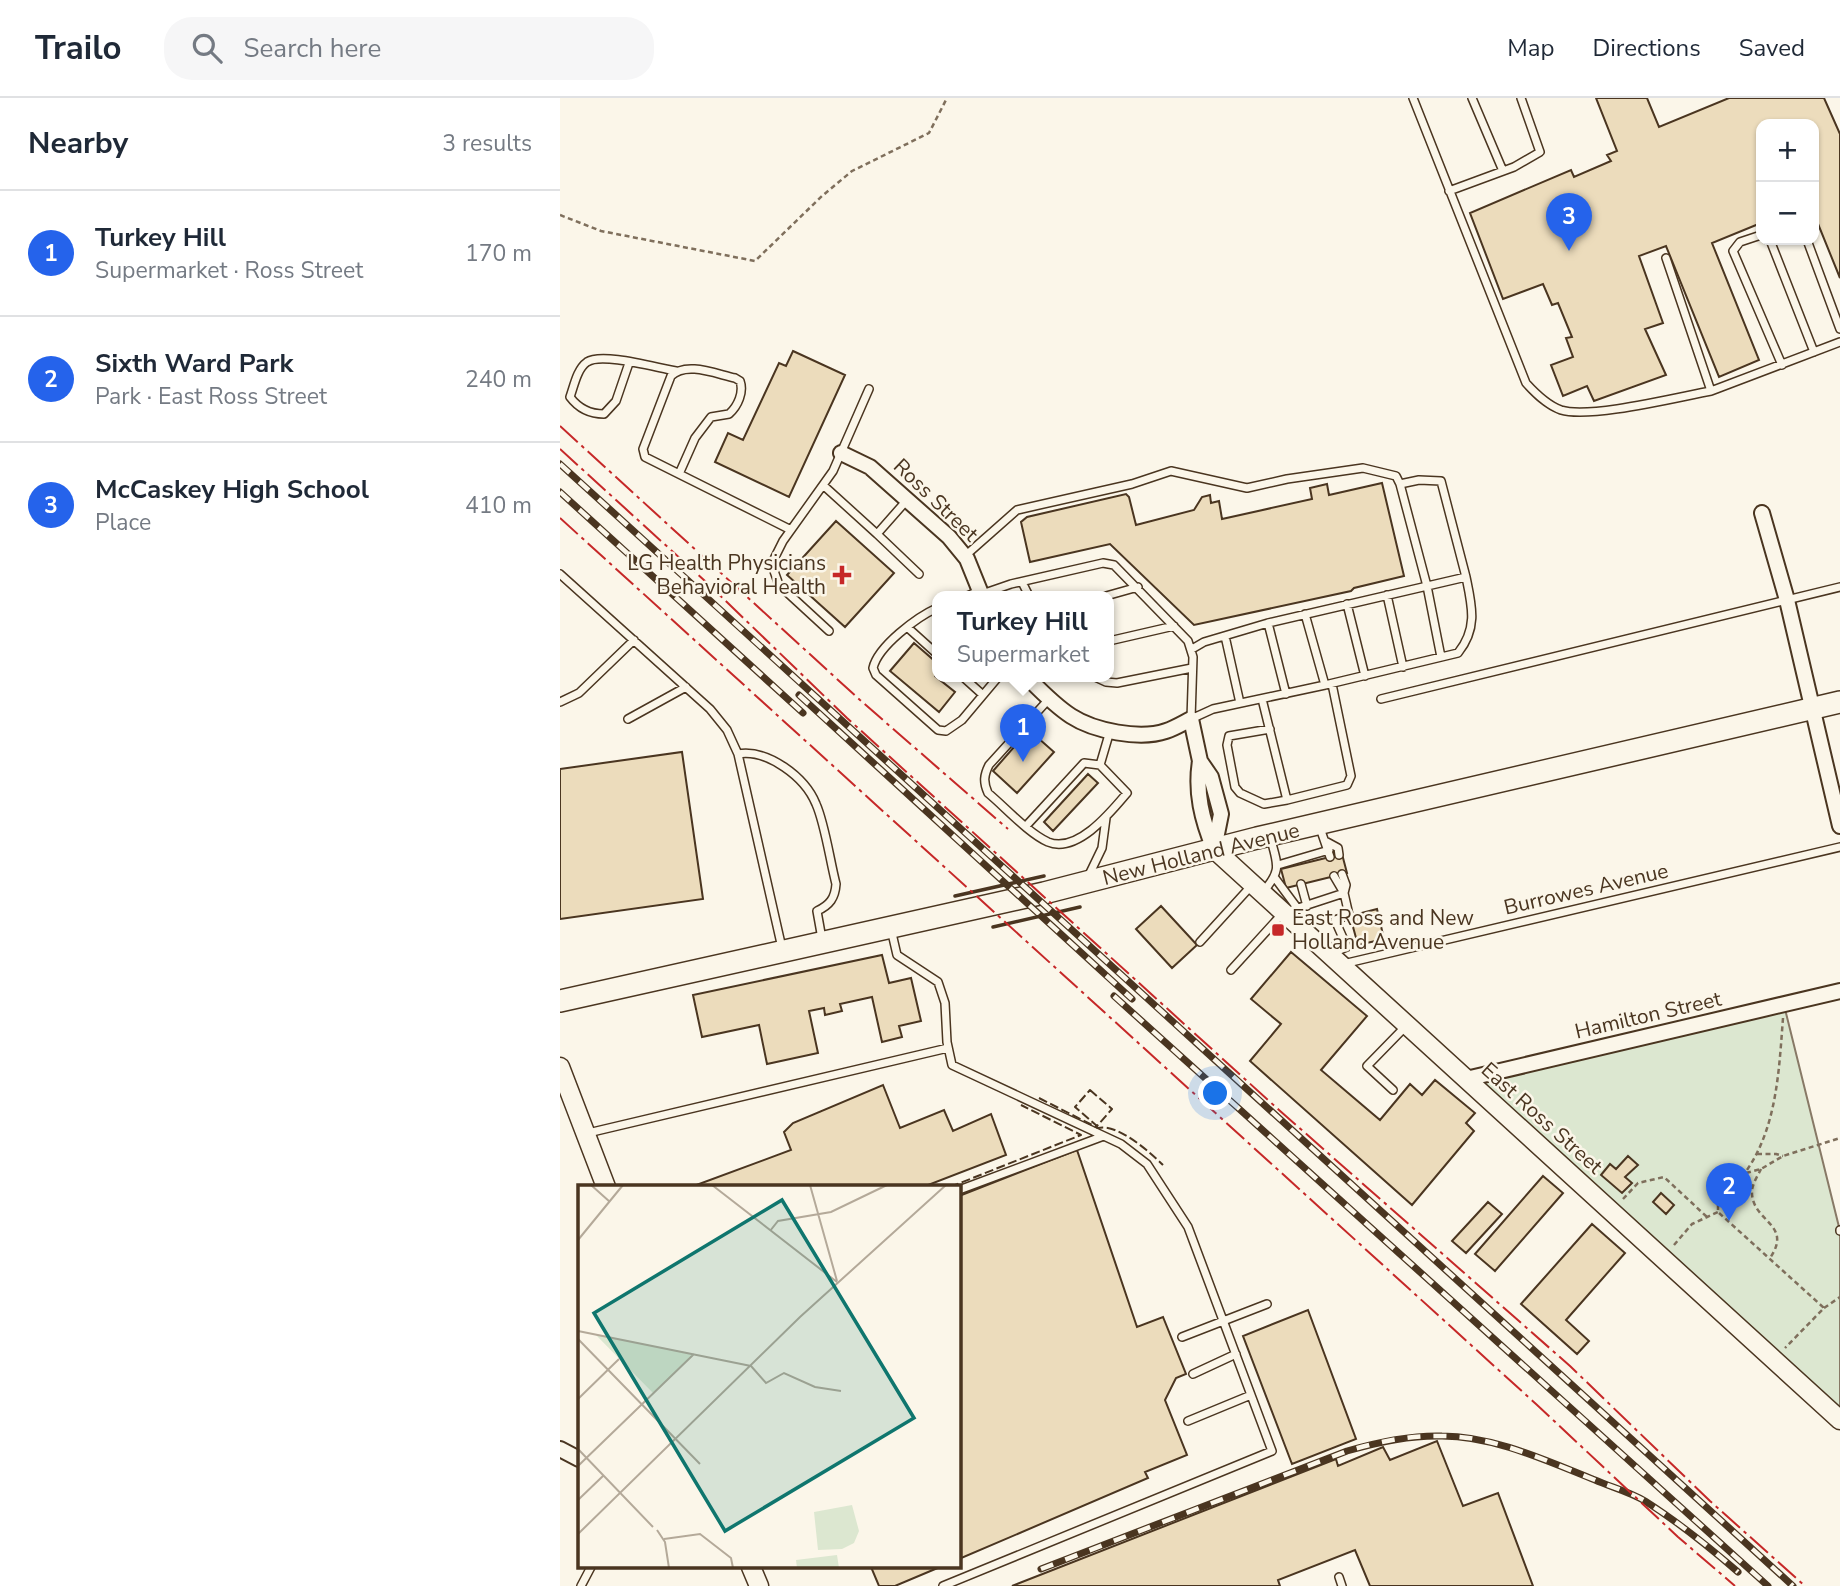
<!DOCTYPE html>
<html lang="en">
<head>
<meta charset="utf-8">
<style>
	:root { --surface:#fff; --page:#f6f6f7; --text:#1f2937; --muted:#747a83; --line:#e0e1e3; --accent:#2563eb }
	body { margin:0; font-family:"Nunito Sans",sans-serif; background:var(--page); color:var(--text) }
	.controls { position:absolute; right:21px; top:21px; display:grid; overflow:hidden; border-radius:14px; box-shadow:0 2px 5px #0004 }
	.controls button { width:63px; height:63px; display:grid; place-items:center; padding:0; border:0; border-bottom:2px solid var(--line); background:var(--surface); color:var(--text); font:35px sans-serif }
	.you { position:absolute; left:656px; top:996px; width:24px; height:24px; margin:-18px; border:5px solid #fff; border-radius:50%; background:#1a73e8; box-shadow:0 0 0 10px #1a73e833 }
	.badge { display:grid; place-items:center; width:46px; height:46px; border-radius:50%; background:var(--accent); color:#fff; font-size:23px; font-weight:700 }
	.pin { position:absolute; translate:-50% -58px; filter:drop-shadow(0 2px 4px #0008) }
	.pin::after { content:''; position:absolute; top:37px; width:24px; height:21px; background:inherit; clip-path:polygon(0 0,100% 0,50% 100%) }
	.popup { position:absolute; left:372px; top:493px; width:182px; height:91px; box-sizing:border-box; display:grid; place-content:center; border-radius:14px; background:var(--surface); filter:drop-shadow(0 2px 5px #0005); font-size:23px; white-space:nowrap; color:var(--muted) }
	.popup b { font-size:26px; color:var(--text) }
	.popup::after { content:''; position:absolute; left:50%; top:100%; margin-left:-14px; border:14px solid transparent; border-top-color:var(--surface) }
	.list { margin:0; padding:0; list-style:none }
	h2 { display:flex; justify-content:space-between; align-items:center; height:91px; margin:0; padding:0 28px; font-size:30px }
	h2 small { font-size:23px; font-weight:400; color:var(--muted) }
	.list li { display:grid; grid-template-columns:46px 1fr auto; gap:21px; align-items:center; box-sizing:border-box; height:126px; padding:0 28px; border-top:2px solid var(--line) }
	.list b { display:block; font-size:26px; white-space:nowrap }
	.list p { margin:0; font-size:23px; white-space:nowrap; color:var(--muted) }
	.list em { font-size:23px; font-style:normal; color:var(--muted) }
	.icon { flex:none; width:38px; height:38px; fill:none; stroke:currentColor; stroke-width:2; stroke-linecap:round; stroke-linejoin:round }
	.map { position:relative; flex:none; width:1280px; height:1488px; overflow:hidden }
	header { display:flex; align-items:center; gap:42px; box-sizing:border-box; height:98px; padding:0 35px; background:var(--surface); border-bottom:2px solid var(--line) }
	header strong { font-size:33px }
	nav { display:flex; gap:38px; margin-inline-start:auto; font-size:24px }
	.search { width:490px; height:63px; background:var(--page); display:flex; align-items:center; gap:18px; box-sizing:border-box; padding:0 24px; border-radius:28px; color:var(--muted); font-size:26px }
	main { display:flex }
	aside { flex:1; background:var(--surface) }
	.map>svg:first-child { display:block }
</style>
</head>
<body>
<header>
<strong>Trailo</strong>
<div class="search"><svg class="icon" aria-label="search" viewBox="0 0 24 24"><circle cx="10" cy="10" r="6"/><path d="M15 15l6 6"/></svg>Search here</div>
<nav><a>Map</a><a>Directions</a><a>Saved</a></nav>
</header>
<main>
<aside>
<h2>Nearby<small>3 results</small></h2>
<ul class="list">
<li><span class="badge">1</span><div><b>Turkey Hill</b><p>Supermarket · Ross Street</p></div><em>170 m</em></li>
<li><span class="badge">2</span><div><b>Sixth Ward Park</b><p>Park · East Ross Street</p></div><em>240 m</em></li>
<li><span class="badge">3</span><div><b>McCaskey High School</b><p>Place</p></div><em>410 m</em></li>
</ul>
</aside>
<div class="map">
<svg width="1280" height="1488" viewBox="0 0 1280 1488">
	<rect width="100%" height="100%" fill="#fbf6e9"/>
	<!-- green -->
	<path fill="#dce7d0" stroke="#887966" stroke-width="2" d="M1224,907L1280,1133V1322L906,981Z"/>
	<!-- building -->
	<path fill="#ecdcbc" stroke="#4a3520" stroke-width="2" d="M1036,0H1087L1099,29L1169,0H1264L1280,36V180L1254,116V26H1201V125L1152,145L1199,262L1159,279L1106,148L1079,158L1103,225L1085,231L1106,277L1034,303L1027,288L1003,298L991,267L1013,259L1006,240L1012,239L998,205L992,207L983,186L943,201L910,115L1011,72L1014,79L1051,63L1047,57L1057,53Z
		M233,253L285,277L229,399L155,364L168,335L183,342L219,265L226,268Z
		M822,385L844,478L794,490L791,493L634,527L550,446L470,464L461,424L467,419L566,396L569,399L576,427L634,412L642,399L650,397L651,405L659,403L662,421L752,401L750,390L767,386L769,397Z
		M276,423L334,475L285,529L227,477Z
		M354,545L377,565L375,578L395,594L379,614L330,573Z
		M469,632L494,654L457,695L433,673Z
		M122,654L143,801L0,821V671Z
		M528,676L538,685L493,733L484,724Z
		M782,756L787,775L726,790L721,771Z
		M601,808L637,847L612,870L576,831Z
		M817,811L824,841L798,847L790,818Z
		M731,854L807,918L761,972L820,1022L850,986L862,997L875,982L915,1015L906,1025L914,1033L852,1107L690,963L721,926L691,901Z
		M322,857L329,885L351,880L361,923L339,928L342,939L322,944L312,899L280,906L282,913L265,917L264,910L249,913L258,955L207,966L199,927L142,939L133,897Z
		M323,987L340,1030L384,1012L393,1033L431,1016L446,1057L363,1089H131L231,1052L224,1034L233,1025Z
		M517,1052L577,1229L603,1219L626,1276L616,1280L605,1302L627,1357L585,1374L588,1380L399,1461V1098Z
		M1068,1058L1078,1067L1065,1079L1072,1085L1062,1095L1041,1077L1050,1066L1056,1071Z
		M983,1078L1003,1095L935,1173L915,1156Z
		M1101,1095L1114,1107L1106,1116L1093,1104Z
		M928,1104L942,1116L906,1155L892,1143Z
		M1032,1126L1065,1155L1006,1222L1029,1243L1017,1256L961,1206Z
		M748,1212L796,1341L732,1366L683,1238Z
		M877,1343L903,1408L938,1395L973,1488H810L795,1452L718,1482L720,1488H452L776,1361L778,1368L823,1349L830,1362Z
		M311,1469H380L335,1488H319Z"/>
	<g fill="none" stroke-linecap="round" stroke-linejoin="round">
		<defs>
			<path id="service" d="M853,0L966,285C976,296 987,307 1001,312C1030,321 1118,299 1151,293L1106,160
				M912,0L943,73
				M889,93L954,69L980,54L961,0
				M1201,137L1180,144L1173,153L1222,267
				M1210,142L1254,254
				M1247,142L1280,231
				M69,265L56,303L44,316C30,316 19,311 10,299C14,288 17,271 27,264C42,254 97,270 116,273
				M1151,293L1280,244
				M119,376L135,340L151,319L169,316C178,308 184,294 180,283L175,280C156,276 126,263 111,278L83,351L85,359C134,383 182,408 231,432
				M840,386L859,382L881,383L906,479
				M263,387L317,436
				M347,402L317,436L359,476
				M405,458L457,412L572,386L611,373L687,390L727,381L803,370L836,378L840,386L867,488L881,559
				M0,476L150,611L167,632L178,656L222,850
				M462,484L469,498
				M422,496L451,486L543,465L554,467L628,543L633,559L631,621L653,611L765,587L898,555C918,530 912,508 906,479L708,525L644,544L632,551
				M827,497L843,569
				M407,498L419,493
				M546,498L578,489
				M787,506L805,578
				M377,510C357,519 318,548 313,570L316,577L378,632L386,633L402,622L439,578
				M745,516L765,587
				M708,525L726,596
				M347,529L377,556
				M269,533L219,487L214,473V461L223,443L273,373L309,291
				M665,538L680,605
				M549,543L614,528
				M402,578L423,597
				M533,578L546,584L557,585L632,570
				M489,601L429,667C424,677 423,684 428,695C445,709 468,735 488,744C517,756 551,714 567,695L540,667L550,633
				M702,601L727,702L787,687L791,678L772,586
				M821,601L1280,489
				M0,604L19,595L74,542
				M68,621L126,589
				M710,631L669,638L667,647L675,689L680,695L704,706L727,702
				M178,656C208,651 245,679 256,706C265,726 270,763 276,786C275,800 270,807 257,813L262,841
				M759,727L770,759
				M466,728L524,665L540,667
				M767,744L778,750L779,757
				M718,767L769,752
				M782,776L786,787L784,795
				M528,779L542,750L546,720
				M715,780L738,811
				M741,786L747,808
				M703,794C723,771 717,766 710,738
				M331,831L337,857L378,884L385,905L387,944L392,967L561,1046L587,1066L628,1129L712,1353L383,1488
				M640,844L692,787
				M770,856L787,849L775,822L789,817L784,795L774,778
				M783,866L1280,749
				M671,872L723,815L784,795
				M833,992L807,968L846,928
				M28,1035L388,950
				M399,1092L541,1039
				M1280,1132V1133
				M622,1239L707,1206
				M633,1276L676,1256
				M628,1323L691,1297
				M779,1479L782,1488
				M21,1488L31,1469"/>
			<path id="minor" d="M281,355L310,369L389,439L407,461L422,498
				M1202,415L1227,502L1280,728
				M466,578C480,592 494,607 511,618C534,633 580,642 606,633C615,630 623,625 631,621L640,663L651,679L661,716L654,751
				M640,663C635,694 642,722 654,751
				M906,981L1280,893
				M0,1351L19,1361"/>
			<path id="tertiary" d="M654,751L1280,1322
				M0,969L46,1089
				M191,1469L199,1488"/>
			<path id="primary" d="M0,903L484,795L697,740L1280,604"/>
		</defs>
		<!-- service casing -->
		<use href="#service" stroke="#4a3520" stroke-width="10"/>
		<!-- minor casing -->
		<use href="#minor" stroke="#4a3520" stroke-width="18"/>
		<!-- tertiary casing -->
		<use href="#tertiary" stroke="#4a3520" stroke-width="21"/>
		<!-- primary casing -->
		<use href="#primary" stroke="#4a3520" stroke-width="24"/>
		<!-- path -->
		<path stroke="#7f6f5c" stroke-width="2.5" stroke-dasharray="5 3.5" stroke-linecap="butt" d="M0,117L41,133L195,163L262,98L292,73L369,35L387,0
			M1223,920C1219,972 1217,1028 1187,1072C1179,1084 1167,1094 1158,1105V1114L1264,1210L1225,1250
			M1197,1056H1216L1223,1058
			M1201,1071C1198,1077 1193,1085 1192,1092C1190,1124 1234,1125 1210,1160
			M1186,1075L1201,1071L1223,1058L1280,1040
			M1175,1087L1192,1090
			M1063,1101L1078,1085L1104,1079L1147,1119
			M1114,1147L1132,1126L1158,1114
			M1264,1210L1280,1199"/>
		<!-- service -->
		<use href="#service" stroke="#fbf6e9" stroke-width="7"/>
		<!-- minor -->
		<use href="#minor" stroke="#fbf6e9" stroke-width="14"/>
		<!-- tertiary -->
		<use href="#tertiary" stroke="#fbf6e9" stroke-width="18"/>
		<!-- primary -->
		<use href="#primary" stroke="#fbf6e9" stroke-width="21"/>
		<defs>
			<path id="rail" d="M0,366L1233,1488
				M0,394L243,615
				M239,597L572,901
				M554,898L1208,1488
				M481,1471L787,1353C818,1344 849,1337 882,1338C934,1338 987,1363 1035,1382C1051,1389 1070,1394 1085,1403C1118,1424 1148,1448 1178,1474"/>
		</defs>
		<!-- rail casing -->
		<use href="#rail" stroke="#4a3520" stroke-width="7"/>
		<!-- rail -->
		<use href="#rail" stroke="#fbf6e9" stroke-width="4.5" stroke-dasharray="13" stroke-linecap="butt"/>
		<!-- fence -->
		<path stroke="#4a3520" stroke-width="2" stroke-dasharray="9 3.5" stroke-linecap="butt" d="M530,992L552,1011L537,1028L515,1009Z
			M479,1000L538,1030C557,1025 590,1054 603,1067
			M390,1089L521,1037L461,1007"/>
		<!-- wall -->
		<path stroke="#4a3520" stroke-width="3.5" d="M395,798L484,778
			M433,829L520,809"/>
		<!-- power -->
		<path stroke="#c62828" stroke-width="2" stroke-dasharray="24 5 3.5 5" stroke-linecap="butt" d="M0,328L300,602L448,731
			M0,351L145,483L287,620L719,1012L1010,1268L1150,1403L1245,1488
			M0,420L976,1306L1118,1439L1175,1488"/>
	</g>
	<!-- markers -->
	<g fill="#c62828" stroke="#fbf6e9" stroke-width="2.5">
		<path d="M278.5 466.5h7v7h7v7h-7v7h-7v-7h-7v-7h7z"/>
		<rect x="711" y="825" width="14" height="14" rx="3.5"/>
	</g>
	<g text-anchor="middle" stroke-width="5" stroke-linejoin="round" paint-order="stroke">
		<!-- street labels -->
		<g font-size="21" fill="#4a3520" stroke="#fbf6e9">
			<text transform="translate(376 402) rotate(44)" y="7">Ross Street</text>
			<text transform="translate(641 756) rotate(-14)" y="7">New Holland Avenue</text>
			<text transform="translate(1026 791) rotate(-13)" y="7">Burrowes Avenue</text>
			<text transform="translate(1088 917) rotate(-13)" y="7">Hamilton Street</text>
			<text transform="translate(982 1020) rotate(42)" y="7">East Ross Street</text>
		</g>
		<!-- poi labels -->
		<g font-size="21" fill="#4a3520" stroke="#fbf6e9" text-anchor="end">
			<text x="266" y="472">LG Health Physicians<tspan x="266" dy="24">Behavioral Health</tspan></text>
			<text x="732" y="827" text-anchor="start">East Ross and New<tspan x="732" dy="24">Holland Avenue</tspan></text>
		</g>
	</g>
	<!-- overview -->
	<g transform="translate(18 1087)">
		<rect width="383" height="383" fill="#fbf6e9"/>
		<path d="M17,149L116,169L75,208ZM274,320L281,346L276,358L264,364L240,365L236,327ZM259,370L261,383H219L218,375Z" fill="#dce7d0"/>
		<path fill="none" stroke="#b4a999" stroke-width="2" d="M13,0L32,17M134,0L259,97M232,0L259,96M192,46L200,36L253,27L309,0M0,55L45,0M0,146L173,181M0,154L122,279M173,181L188,198L206,188L237,202L263,206M0,214L41,174M0,264L75,342M0,281L116,169M0,315L26,290M79,345L87,357L91,383M0,349L222,132L368,0M86,354L122,349L153,373L155,383"/>
		<path fill="#0f766e" fill-opacity="0.15" stroke="#0f766e" stroke-width="3.5" d="M204,15L336,233L147,346L16,128Z"/>
		<rect width="383" height="383" fill="none" stroke="#4a3520" stroke-width="3.5"/>
	</g>
</svg>
<div class="controls">
<button>+</button>
<button>−</button>
</div>
<div class="you"></div>
<div class="pin badge" style="left:463px;top:664px">1</div>
<div class="popup"><b>Turkey Hill</b>Supermarket</div>
<div class="pin badge" style="left:1169px;top:1123px">2</div>
<div class="pin badge" style="left:1009px;top:153px">3</div>
</div>
</main>
</body>
</html>
